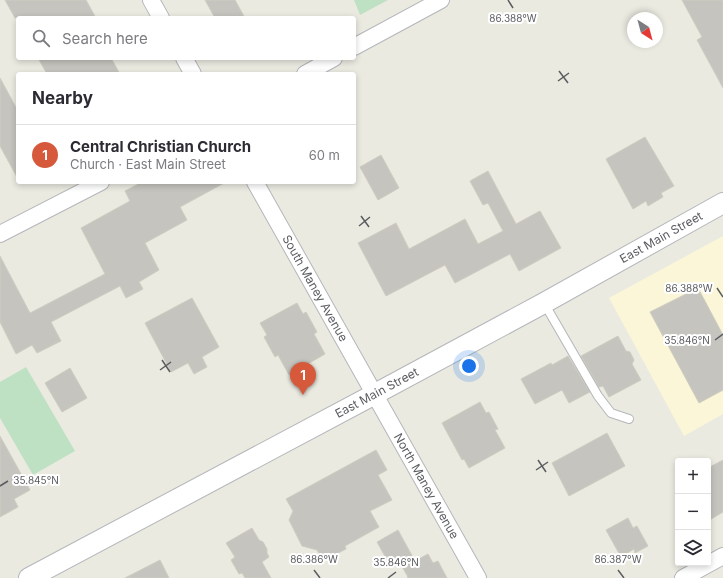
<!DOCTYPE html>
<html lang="en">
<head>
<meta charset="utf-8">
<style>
	:root { --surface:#fff; --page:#f7f7f7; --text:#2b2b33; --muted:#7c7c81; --line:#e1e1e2; --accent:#d7593b }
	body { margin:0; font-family:Inter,sans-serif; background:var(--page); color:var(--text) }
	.controls { position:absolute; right:12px; bottom:12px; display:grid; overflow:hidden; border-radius:4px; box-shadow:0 2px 6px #0003 }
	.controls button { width:36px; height:36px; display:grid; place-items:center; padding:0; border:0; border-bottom:1px solid var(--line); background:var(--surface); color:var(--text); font:20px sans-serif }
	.compass { position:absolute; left:627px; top:12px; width:36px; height:36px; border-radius:50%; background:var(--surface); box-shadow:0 2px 6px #0003; rotate:144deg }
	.you { position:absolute; left:469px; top:366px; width:14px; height:14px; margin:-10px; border:3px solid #fff; border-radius:50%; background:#1a73e8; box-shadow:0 0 0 6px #1a73e833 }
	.badge { display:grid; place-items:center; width:26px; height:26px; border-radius:50%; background:var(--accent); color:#fff; font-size:13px; font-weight:700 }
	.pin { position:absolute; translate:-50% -33px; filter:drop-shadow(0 1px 2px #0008) }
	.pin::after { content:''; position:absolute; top:21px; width:14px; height:12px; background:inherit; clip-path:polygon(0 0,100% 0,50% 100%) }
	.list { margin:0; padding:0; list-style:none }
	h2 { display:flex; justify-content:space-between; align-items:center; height:52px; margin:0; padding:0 16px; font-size:17px }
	h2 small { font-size:13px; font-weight:400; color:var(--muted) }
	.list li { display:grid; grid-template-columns:26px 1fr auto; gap:12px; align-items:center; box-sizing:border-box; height:60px; padding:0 16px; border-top:1px solid var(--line) }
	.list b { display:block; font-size:15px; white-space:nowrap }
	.list p { margin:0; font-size:13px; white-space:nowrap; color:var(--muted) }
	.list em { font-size:13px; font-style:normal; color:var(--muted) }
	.icon { flex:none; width:22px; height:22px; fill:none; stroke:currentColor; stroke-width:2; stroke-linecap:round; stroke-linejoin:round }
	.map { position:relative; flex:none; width:723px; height:578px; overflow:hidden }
	.search { position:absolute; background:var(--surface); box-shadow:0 2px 6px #0003; left:16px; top:16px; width:340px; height:44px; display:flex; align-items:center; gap:10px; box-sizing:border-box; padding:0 14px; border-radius:4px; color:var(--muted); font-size:15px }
	.panel { position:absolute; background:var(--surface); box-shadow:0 2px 6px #0003; left:16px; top:72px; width:340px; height:112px; border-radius:4px }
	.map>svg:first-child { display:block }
</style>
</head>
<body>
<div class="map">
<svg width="723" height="578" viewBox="0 0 723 578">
	<rect width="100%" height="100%" fill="#ebeae1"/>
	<!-- commercial -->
	<path fill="#faf6d7" d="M723,236V414L684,436L609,298Z"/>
	<!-- green -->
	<path fill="#bfe1c3" d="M354,0H388L360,15Z
		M26,367L75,451L33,475L0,418V382Z"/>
	<!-- building -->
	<path fill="#c6c4be" stroke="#cfccc0" d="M5,0H86L96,18H15Z
		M205,0H235L245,18H215Z
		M682,0H723V88L697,40L702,37Z
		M38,58H111L120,74H47Z
		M0,78L18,111V179L0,146Z
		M645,137L674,186L661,193L663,197L648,206L646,201L633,209L606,159Z
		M381,155L399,188L378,200L360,167Z
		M488,171L516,224L540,211L561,248L519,271L510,254L455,283L445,265L386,296L358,243L396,223L409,249L465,219L478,244L503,231L488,203L483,205L470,181Z
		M142,182H226L180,207L187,220L145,243L159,270L139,282L143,289L126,298L120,286L51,322L61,341L37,353L32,345L16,354L0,322V256L30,313L105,274L81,228L130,201L125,191Z
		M698,288L723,335V390L699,403L650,312Z
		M192,298L219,347L202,357L207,367L194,374L188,363L171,372L145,323Z
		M297,303L303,314L306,312L317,332L314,334L325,354L289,375L278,355L275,357L264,337L267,335L260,323Z
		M618,336L626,351L630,352L634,360L632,364L641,380L609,397L603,386L599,387L581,356Z
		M568,356L590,392L569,403L562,390L535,404L521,379L551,363L552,365Z
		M70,368L87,398L62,412L45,383Z
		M480,402L486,413L489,412L498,429L495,430L505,448L469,468L464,459L462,460L442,423Z
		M607,433L625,466L569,496L552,463Z
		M0,436L30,490L14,499L18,507L0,517Z
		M376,450L387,470L378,475L392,500L370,511L379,527L345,546L346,549L323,561L317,550L302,546L289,520L293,511L286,499Z
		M723,460V512L708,521V468Z
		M628,518L633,528L637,526L648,546L635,553L634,549L621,557L606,530Z
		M252,528L259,540L263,542L267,549V553L269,557L262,562L271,578H245L242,573L239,574L231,560L235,557L226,543Z
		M398,530L415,561L428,554L433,563L438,561L447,578H407L408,577L400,563L391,567L377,542Z
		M160,560L169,578H125Z"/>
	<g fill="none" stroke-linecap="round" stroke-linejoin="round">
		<defs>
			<path id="service" d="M544,303L598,396L611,413L629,419"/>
			<g id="minor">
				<path d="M151,0L161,18"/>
				<path d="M354,47L441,0"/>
				<path d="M184,58L193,74"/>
				<path d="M305,74L334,58"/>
				<path id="s1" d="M255,182L478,578"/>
				<path d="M0,234L101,182"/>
				<path d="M683,578L723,556"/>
			</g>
			<g id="tertiary">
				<path id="s2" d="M29,578L375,394L544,303L723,203"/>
			</g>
		</defs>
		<!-- service casing -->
		<use href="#service" stroke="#b4b6ba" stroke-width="10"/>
		<!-- minor casing -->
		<use href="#minor" stroke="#b4b6ba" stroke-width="18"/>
		<!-- tertiary casing -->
		<use href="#tertiary" stroke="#b4b6ba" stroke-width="22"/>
		<!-- service -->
		<use href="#service" stroke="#fff" stroke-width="8"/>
		<!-- minor -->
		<use href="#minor" stroke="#fff" stroke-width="16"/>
		<!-- tertiary -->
		<use href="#tertiary" stroke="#fff" stroke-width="20"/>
	</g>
	<!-- ticks -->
	<path fill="none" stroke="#5a5c60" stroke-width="1.5" d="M508,0L513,8M559,71L568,83M558,81L569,73M361,216L369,227M359,226L370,217M717,288L723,297M715,340L723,334M162,360L170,372M160,370L171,362M538,460L546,472M536,470L548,462M0,486L8,481M314,570L320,578M618,570L624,578M388,578L396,572"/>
	<g text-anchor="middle" stroke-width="4" stroke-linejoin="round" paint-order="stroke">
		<!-- street labels -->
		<g font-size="12" fill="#5a5c60" stroke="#fff">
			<text dy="4" stroke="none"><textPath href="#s2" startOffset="718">East Main Street</textPath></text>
			<text dy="4" stroke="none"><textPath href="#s1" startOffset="122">South Maney Avenue</textPath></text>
			<text dy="4" stroke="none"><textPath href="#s2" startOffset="394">East Main Street</textPath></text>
			<text dy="4" stroke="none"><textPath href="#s1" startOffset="349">North Maney Avenue</textPath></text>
		</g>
	</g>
	<g font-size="10" text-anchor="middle" fill="#5a5c60" stroke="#fff" stroke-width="4" stroke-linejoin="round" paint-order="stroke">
		<text x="513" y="22">86.388°W</text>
		<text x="689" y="292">86.388°W</text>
		<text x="687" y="344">35.846°N</text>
		<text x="36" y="484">35.845°N</text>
		<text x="314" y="563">86.386°W</text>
		<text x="618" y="563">86.387°W</text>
		<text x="396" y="566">35.846°N</text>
	</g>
</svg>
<div class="controls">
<button>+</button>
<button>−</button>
<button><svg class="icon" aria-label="layers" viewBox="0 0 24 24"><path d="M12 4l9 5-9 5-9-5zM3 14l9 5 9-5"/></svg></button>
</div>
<svg class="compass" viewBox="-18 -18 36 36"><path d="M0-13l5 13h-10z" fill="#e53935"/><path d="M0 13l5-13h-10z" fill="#7c7c81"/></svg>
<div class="you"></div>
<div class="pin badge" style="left:303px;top:395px">1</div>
<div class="search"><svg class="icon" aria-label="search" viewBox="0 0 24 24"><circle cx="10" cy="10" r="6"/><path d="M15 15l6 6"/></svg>Search here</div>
<section class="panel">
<h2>Nearby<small></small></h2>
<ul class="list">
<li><span class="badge">1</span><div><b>Central Christian Church</b><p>Church · East Main Street</p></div><em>60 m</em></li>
</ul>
</section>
</div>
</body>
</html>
